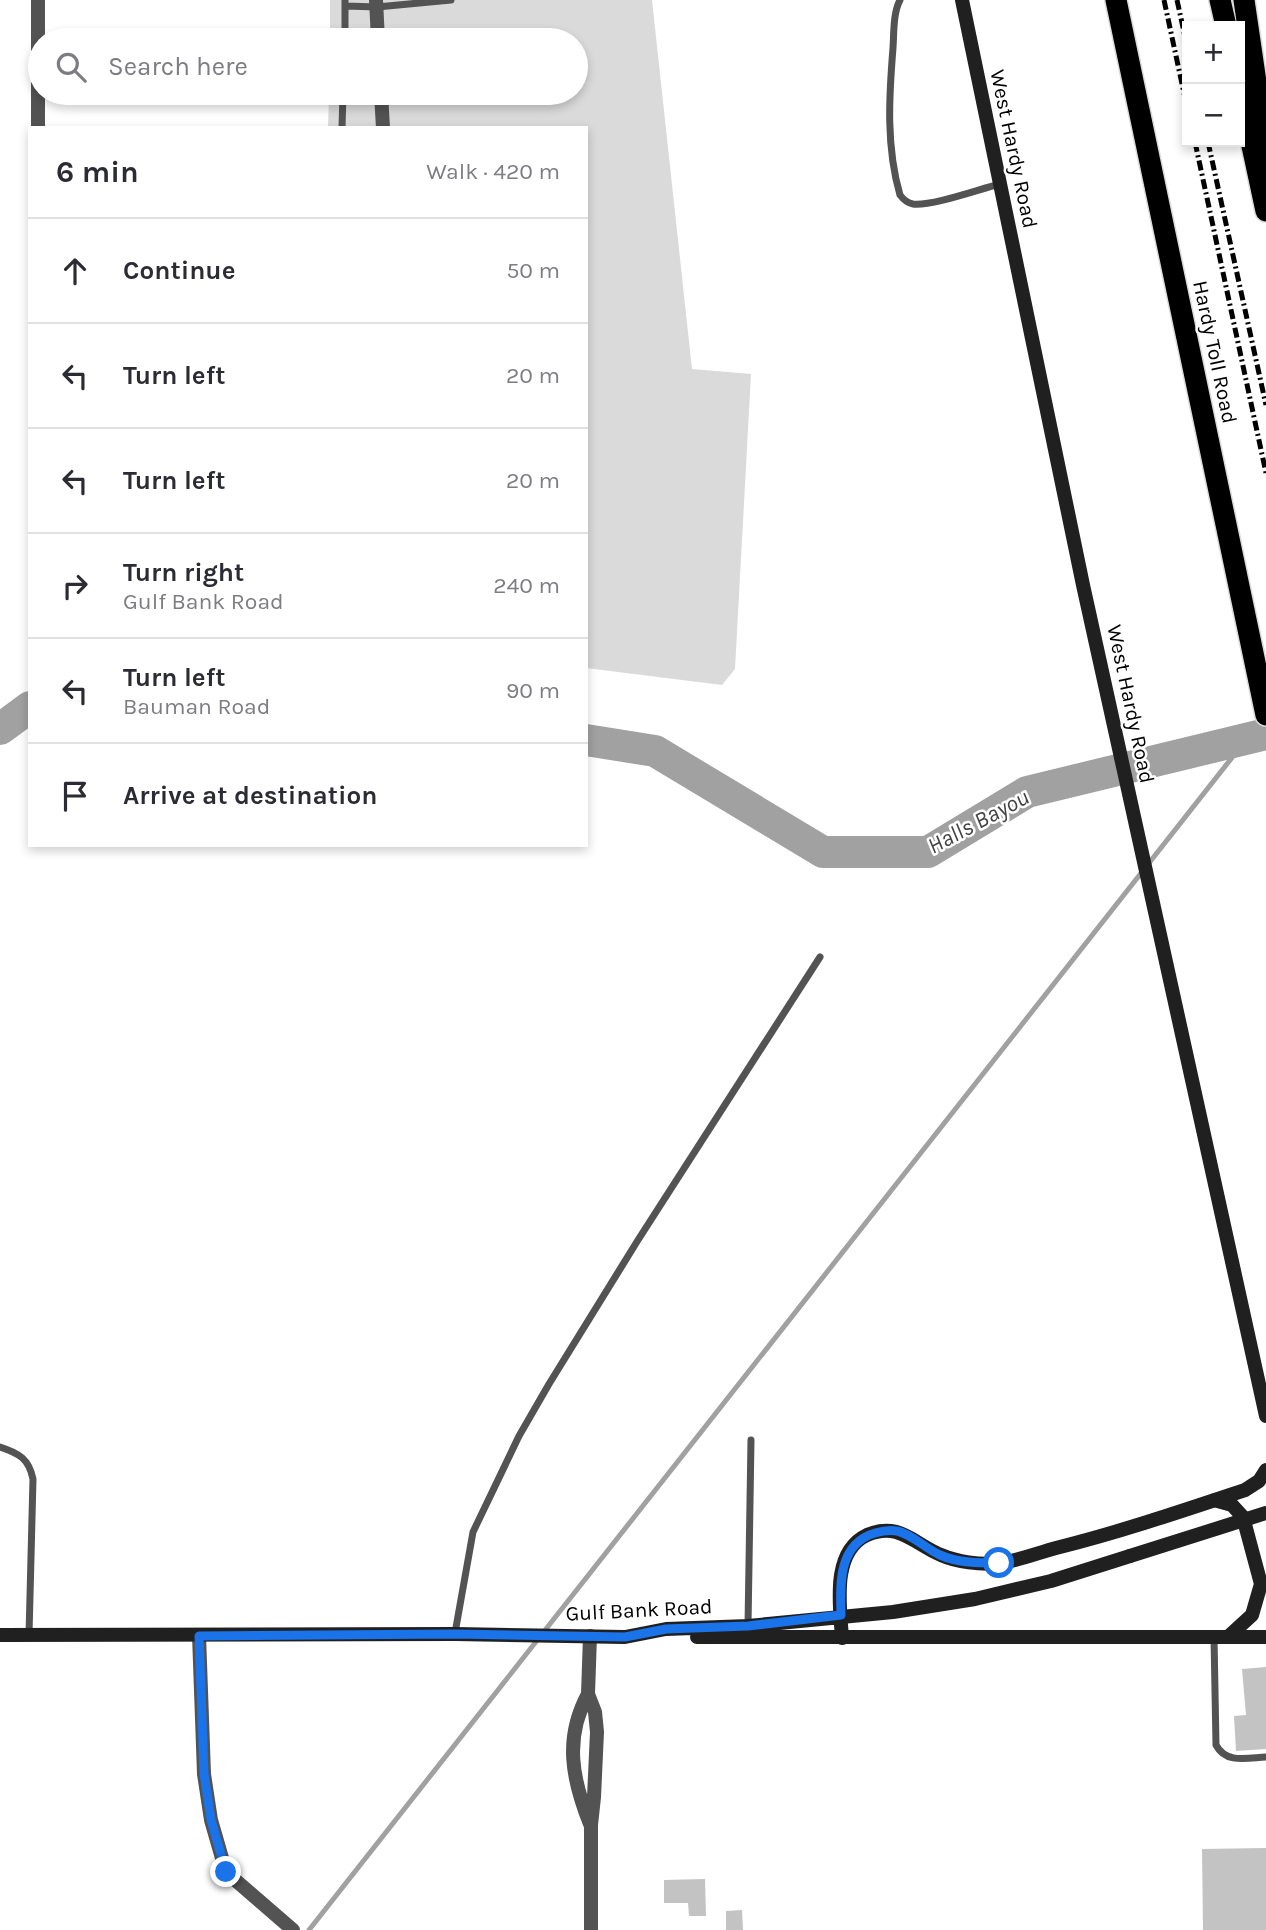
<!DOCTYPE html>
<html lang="en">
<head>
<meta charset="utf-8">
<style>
	:root { --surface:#fff; --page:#f7f7f7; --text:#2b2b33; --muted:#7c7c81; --line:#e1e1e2 }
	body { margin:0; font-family:Karla,sans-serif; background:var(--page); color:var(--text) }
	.controls { position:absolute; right:21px; top:21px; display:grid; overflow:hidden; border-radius:0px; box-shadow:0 4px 10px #0003 }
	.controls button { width:63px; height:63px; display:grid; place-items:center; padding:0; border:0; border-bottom:2px solid var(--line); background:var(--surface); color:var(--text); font:35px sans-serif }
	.stop { position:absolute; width:21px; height:21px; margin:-16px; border:5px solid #1a73e8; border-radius:50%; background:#fff }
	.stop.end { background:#1a73e8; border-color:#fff; box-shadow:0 2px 7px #0008 }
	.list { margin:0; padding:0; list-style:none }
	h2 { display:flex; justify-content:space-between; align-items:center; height:91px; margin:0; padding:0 28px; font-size:30px }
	h2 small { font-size:23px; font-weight:400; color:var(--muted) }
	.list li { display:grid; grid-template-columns:46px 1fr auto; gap:21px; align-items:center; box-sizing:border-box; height:105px; padding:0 28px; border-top:2px solid var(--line) }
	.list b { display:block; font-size:26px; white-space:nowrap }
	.list p { margin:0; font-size:23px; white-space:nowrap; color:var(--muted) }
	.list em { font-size:23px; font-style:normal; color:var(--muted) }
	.icon { flex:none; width:38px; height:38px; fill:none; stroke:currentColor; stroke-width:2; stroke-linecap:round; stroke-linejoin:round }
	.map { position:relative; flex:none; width:1266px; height:1930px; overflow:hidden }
	.search { position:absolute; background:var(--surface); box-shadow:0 4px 10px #0003; left:28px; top:28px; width:560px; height:77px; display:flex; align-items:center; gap:18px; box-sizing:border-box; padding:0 24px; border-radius:38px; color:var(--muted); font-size:26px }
	.panel { position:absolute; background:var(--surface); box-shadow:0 4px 10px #0003; left:28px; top:126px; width:560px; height:721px; border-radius:0px }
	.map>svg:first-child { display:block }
</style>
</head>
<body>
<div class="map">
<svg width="1266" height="1930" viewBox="0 0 1266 1930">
	<rect width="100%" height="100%" fill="#fff"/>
	<!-- green -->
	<path fill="#dadada" d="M330,0H652L692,369L751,374L735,669L722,685L586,668V128H328L329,93H576V40H330Z"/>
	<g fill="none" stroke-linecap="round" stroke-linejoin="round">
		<!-- stream -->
		<path stroke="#a1a1a1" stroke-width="5" d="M309,1930L1249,736"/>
		<!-- river -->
		<path stroke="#a1a1a1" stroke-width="32" d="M0,729L30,707
			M586,740L655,751L823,852H928L1027,792L1266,734"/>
	</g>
	<!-- building -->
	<path fill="#c3c3c3" d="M1266,1667V1749L1236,1751L1234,1716L1246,1715L1242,1669Z
		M1266,1848V1930H1203L1202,1849Z
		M705,1879L706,1916H689L688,1903H664V1880Z
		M742,1910L743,1930H726V1911Z"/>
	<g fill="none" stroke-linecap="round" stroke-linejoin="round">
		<defs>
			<path id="highway" d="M1116,0L1266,715
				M1220,0L1226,26
				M1244,0L1266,150
				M1240,90L1266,211"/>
		</defs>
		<!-- highway casing -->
		<use href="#highway" stroke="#dbdbdb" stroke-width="24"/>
		<!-- lane -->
		<path stroke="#535353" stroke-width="7" d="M900,0C893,13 894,33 893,48C889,97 886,147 900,195C903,199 907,203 913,204C933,206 979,189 1000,184
			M346,6L377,7L451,0
			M345,40V0
			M342,128L343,93
			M0,1447C19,1453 29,1459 33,1479L29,1635
			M748,1626L751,1440
			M455,1633L473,1532L519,1436L549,1384L638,1240L820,957
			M1214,1637L1216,1745C1226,1764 1247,1758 1266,1757"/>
		<!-- street -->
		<path stroke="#535353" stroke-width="14" d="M38,0V128
			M376,0L378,40
			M381,93L383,128
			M199,1635L204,1774L211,1820L226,1872L293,1930
			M590,1636L588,1694L595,1712L597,1732L594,1797L591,1825V1930
			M588,1694C564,1738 572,1779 590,1824"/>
		<!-- secondary -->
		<path stroke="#202020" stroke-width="14" d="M962,0L1083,585L1266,1416
			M1214,1500L1232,1505L1243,1517L1261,1584L1252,1615L1228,1637
			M0,1635L455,1634L625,1637L666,1629L748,1626L893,1612L975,1599L1051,1581L1130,1556
			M697,1637H1266
			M842,1638C840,1606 831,1552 867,1535C899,1521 914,1544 941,1555C957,1562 980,1565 999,1563C1018,1561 1037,1553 1056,1548C1120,1532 1182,1511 1245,1490L1259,1481L1266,1470"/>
		<!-- highway -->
		<use href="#highway" stroke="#000" stroke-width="21"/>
		<!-- rail -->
		<path stroke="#000" stroke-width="5" stroke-dasharray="10 3.5 2 3.5" stroke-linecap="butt" d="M1164,0L1187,107
			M1177,0L1187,46
			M1195,142L1266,473
			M1208,142L1266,405"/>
		<!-- secondary-bridge -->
		<path stroke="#202020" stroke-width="14" d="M1130,1556L1266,1513"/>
	</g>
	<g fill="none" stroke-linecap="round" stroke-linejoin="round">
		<!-- route -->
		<path stroke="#1a73e8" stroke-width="9" d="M226,1872L211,1820L204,1774L199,1636L455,1634L625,1637L666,1629L748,1626L841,1615C840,1584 838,1544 875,1533C882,1531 890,1530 897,1531C912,1534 926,1549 940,1555C958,1563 979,1563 999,1563"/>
	</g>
	<g text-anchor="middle" stroke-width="5" stroke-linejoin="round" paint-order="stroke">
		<!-- street labels -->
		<g font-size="21" fill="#000" stroke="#fff">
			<text transform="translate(1014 149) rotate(78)" y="7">West Hardy Road</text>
			<text transform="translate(1215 352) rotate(78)" y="7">Hardy Toll Road</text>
			<text transform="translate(1131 704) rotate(78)" y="7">West Hardy Road</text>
			<text transform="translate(639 1610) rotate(-3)" y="7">Gulf Bank Road</text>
		</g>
		<!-- water labels -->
		<g font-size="23" font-style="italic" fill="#424242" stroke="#fff">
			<text transform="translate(978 821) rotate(-28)" y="8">Halls Bayou</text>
		</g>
	</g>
</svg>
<div class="controls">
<button>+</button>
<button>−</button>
</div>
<div class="stop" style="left:999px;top:1563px"></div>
<div class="stop end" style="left:226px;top:1872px"></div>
<div class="search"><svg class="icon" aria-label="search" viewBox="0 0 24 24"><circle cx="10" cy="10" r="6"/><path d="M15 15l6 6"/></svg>Search here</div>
<section class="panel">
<h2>6 min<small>Walk · 420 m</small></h2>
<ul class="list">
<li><svg class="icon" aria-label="ahead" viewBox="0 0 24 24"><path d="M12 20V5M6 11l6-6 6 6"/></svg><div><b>Continue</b></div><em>50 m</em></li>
<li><svg class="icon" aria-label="left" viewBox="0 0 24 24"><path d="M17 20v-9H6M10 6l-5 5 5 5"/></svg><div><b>Turn left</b></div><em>20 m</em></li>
<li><svg class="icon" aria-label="left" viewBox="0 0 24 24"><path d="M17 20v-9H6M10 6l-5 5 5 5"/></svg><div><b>Turn left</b></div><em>20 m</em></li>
<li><svg class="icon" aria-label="right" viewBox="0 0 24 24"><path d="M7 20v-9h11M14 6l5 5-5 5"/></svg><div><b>Turn right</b><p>Gulf Bank Road</p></div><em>240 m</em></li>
<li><svg class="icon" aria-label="left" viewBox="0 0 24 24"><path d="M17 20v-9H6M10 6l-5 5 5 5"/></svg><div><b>Turn left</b><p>Bauman Road</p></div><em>90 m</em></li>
<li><svg class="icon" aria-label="arrive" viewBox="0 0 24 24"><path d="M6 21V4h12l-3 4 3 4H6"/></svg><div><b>Arrive at destination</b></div></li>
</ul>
</section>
</div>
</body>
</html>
